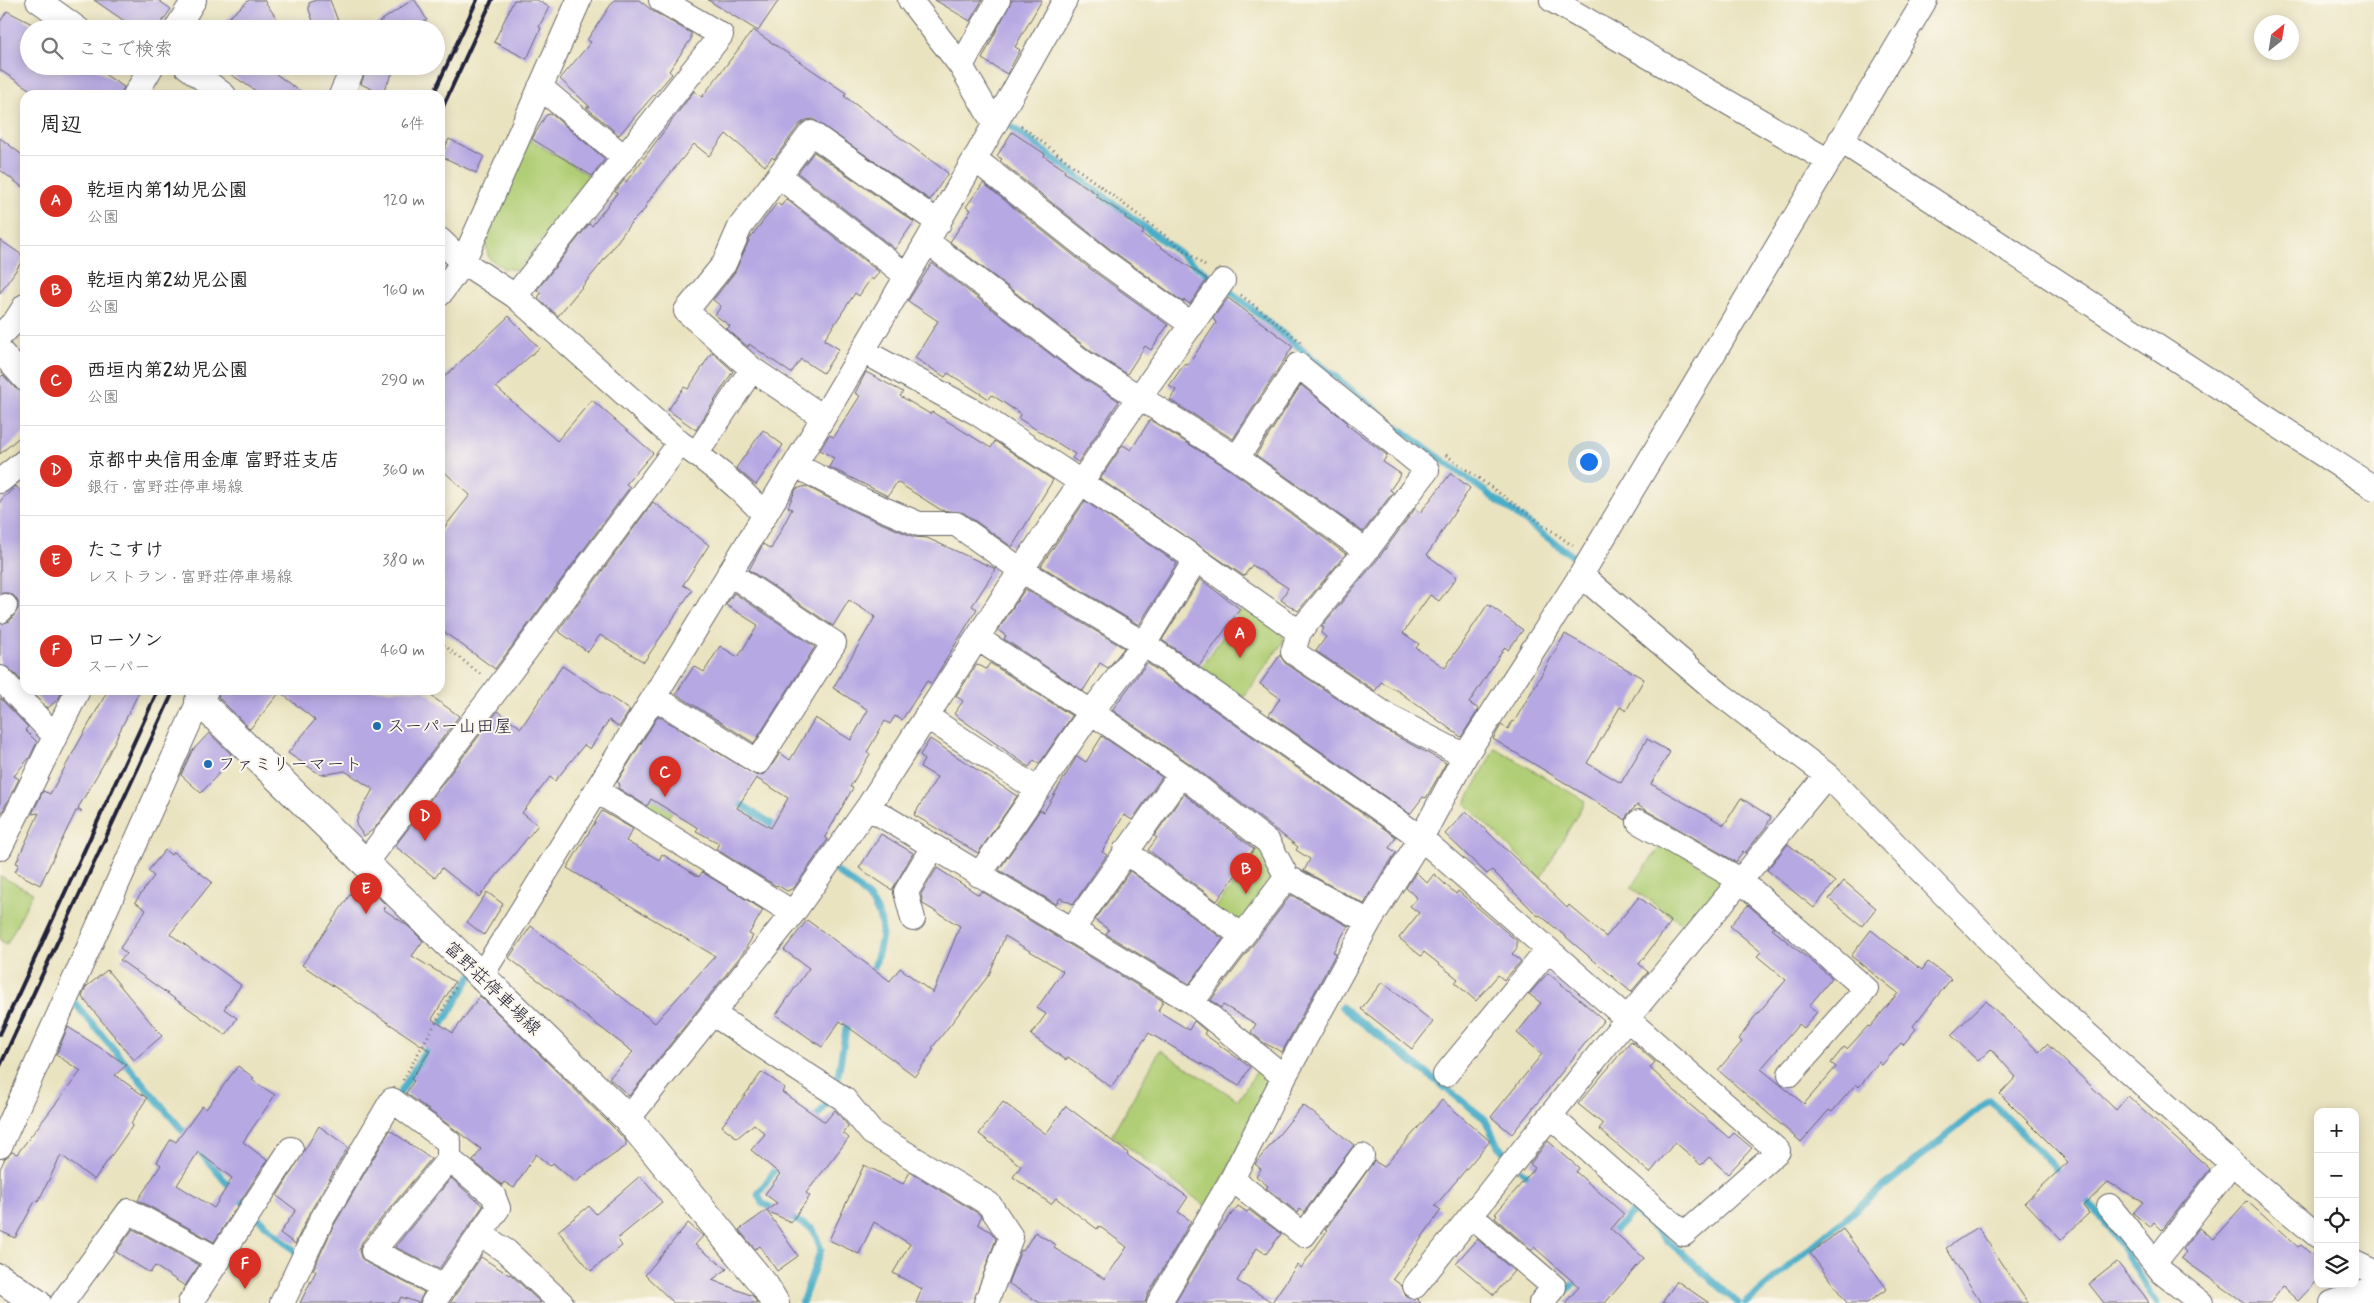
<!DOCTYPE html>
<html lang="ja">
<head>
<meta charset="utf-8">
<style>
	:root { --surface:#fff; --page:#f6f6f6; --text:#222; --muted:#767676; --line:#e0e0e0; --accent:#d93025 }
	body { margin:0; font-family:Mynerve,"Klee One",sans-serif; background:var(--page); color:var(--text) }
	.controls { position:absolute; right:15px; bottom:15px; display:grid; overflow:hidden; border-radius:10px; box-shadow:0 2px 12px #0003 }
	.controls button { width:45px; height:45px; display:grid; place-items:center; padding:0; border:0; border-bottom:1px solid var(--line); background:var(--surface); color:var(--text); font:25px sans-serif }
	.compass { position:absolute; left:2254px; top:15px; width:45px; height:45px; border-radius:50%; background:var(--surface); box-shadow:0 2px 12px #0003; rotate:30deg }
	.you { position:absolute; left:1588px; top:461px; width:18px; height:18px; margin:-12px; border:4px solid #fff; border-radius:50%; background:#1a73e8; box-shadow:0 0 0 8px #1a73e833 }
	.badge { display:grid; place-items:center; width:32px; height:32px; border-radius:50%; background:var(--accent); color:#fff; font-size:16px; font-weight:700 }
	.pin { position:absolute; translate:-50% -41px; filter:drop-shadow(0 1px 2px #0008) }
	.pin::after { content:''; position:absolute; top:26px; width:18px; height:15px; background:inherit; clip-path:polygon(0 0,100% 0,50% 100%) }
	.list { margin:0; padding:0; list-style:none }
	h2 { display:flex; justify-content:space-between; align-items:center; height:65px; margin:0; padding:0 20px; font-size:21px }
	h2 small { font-size:16px; font-weight:400; color:var(--muted) }
	.list li { display:grid; grid-template-columns:32px 1fr auto; gap:15px; align-items:center; box-sizing:border-box; height:90px; padding:0 20px; border-top:1px solid var(--line) }
	.list b { display:block; font-size:19px; white-space:nowrap }
	.list p { margin:0; font-size:16px; white-space:nowrap; color:var(--muted) }
	.list em { font-size:16px; font-style:normal; color:var(--muted) }
	.icon { flex:none; width:28px; height:28px; fill:none; stroke:currentColor; stroke-width:2; stroke-linecap:round; stroke-linejoin:round }
	.map { position:relative; flex:none; width:2374px; height:1303px; overflow:hidden }
	.search { position:absolute; background:var(--surface); box-shadow:0 2px 12px #0003; left:20px; top:20px; width:425px; height:55px; display:flex; align-items:center; gap:12px; box-sizing:border-box; padding:0 18px; border-radius:28px; color:var(--muted); font-size:19px }
	.panel { position:absolute; background:var(--surface); box-shadow:0 2px 12px #0003; left:20px; top:90px; width:425px; height:605px; border-radius:15px }
	.map>svg:first-child { display:block }
</style>
</head>
<body>
<div class="map">
<svg width="2374" height="1303" viewBox="0 0 2374 1303">
	<rect width="100%" height="100%" fill="#fbf7ec"/>
	<filter id="ink" filterUnits="userSpaceOnUse"><feTurbulence type="fractalNoise" baseFrequency=".02" numOctaves="2"/><feDisplacementMap in="SourceGraphic" scale="10" xChannelSelector="R" yChannelSelector="G"/><feConvolveMatrix kernelMatrix="1 2 1 2 8 2 1 2 1" color-interpolation-filters="sRGB"/></filter>
	<filter id="wash" filterUnits="userSpaceOnUse"><feTurbulence type="fractalNoise" baseFrequency=".0096" numOctaves="4" result="noise"/><feDisplacementMap in="SourceGraphic" scale="20" xChannelSelector="R" yChannelSelector="G"/><feGaussianBlur stdDeviation="1.12" result="paint"/><feColorMatrix in="noise" values="0 0 0 0 0 0 0 0 0 0 0 0 0 0 0 0 0 1.4 0 .05"/><feComposite in="paint" operator="in"/></filter>
	<g filter="url(#wash)">
		<rect width="100%" height="100%" fill="#eae3c0"/>
		<!-- green -->
		<path fill="#b0ce75" stroke="#697858" d="M529,139L592,177L517,270L503,268L489,258L485,241Z
			M1246,604L1283,629V642L1240,703L1197,673Z
			M1495,748L1585,801L1541,878L1465,804Z
			M663,772L687,787L666,821L642,806Z
			M1663,842L1728,883L1690,929L1631,888Z
			M1261,845L1277,879L1241,928L1215,909Z
			M0,876L33,893L7,944L0,940Z
			M1160,1050L1238,1100L1261,1065L1277,1074L1208,1208L1112,1135Z"/>
		<g fill="none" stroke-linecap="round" stroke-linejoin="round">
			<!-- stream -->
			<path stroke="#48adc8" stroke-width="7" d="M1012,127L1236,296L1392,423L1582,563
				M732,801L742,805L780,829
				M836,871C857,886 881,902 882,931C882,945 875,962 872,976
				M73,1001L189,1138
				M1342,1007L1485,1119L1498,1146L1507,1155
				M437,1033L471,976
				M836,1087L848,1018
				M400,1093L431,1042
				M811,1123L826,1105
				M200,1152L242,1201
				M780,1163L758,1194L762,1203L813,1229L821,1249L802,1303
				M1522,1171L1533,1181
				M2082,1195C2113,1227 2133,1266 2157,1303
				M257,1217L296,1252
				M1609,1237L1634,1211L1738,1303
				M1568,1289L1580,1277
				M1746,1303L1855,1210L1990,1100L2064,1177"/>
		</g>
		<g id="blocks">
			<!-- building -->
			<path fill="#b6a8e3" fill-rule="evenodd" d="M94,0H158L171,9L157,29H136Z
				M249,0H264L277,19L264,29H216Z
				M316,0H330L341,29H316L309,10V3Z
				M412,0H415L427,20L413,29H369Z
				M514,0H537L549,7L539,27L541,28L527,59L494,42Z
				M614,0H639L654,12L691,33V39L669,71L672,74L619,135L586,107H590L560,79L591,42L587,40Z
				M708,0H779L758,31Z
				M935,0H982L970,21Z
				M1012,0H1042L1015,47L1020,50L1007,74L982,59Z
				M7,11L32,24L22,42L29,47V66H92L124,87L121,95H38L0,70V22Z
				M753,30L846,93L844,96L948,173L930,200L813,119L806,120L800,124L774,159L772,157L765,166L726,134L709,156L694,144L653,195L645,207L646,208L630,224L600,265L558,316L538,298L541,293L537,290L589,224L592,226L617,193L615,192L624,180L626,182L694,91L702,97Z
				M218,66H265L305,95H262Z
				M367,66H396L382,94L361,84Z
				M551,114L605,159L592,176L532,139L546,115Z
				M1012,132L1045,154L1044,156L1065,170L1064,172L1097,194L1096,196L1126,216L1125,218L1144,231L1142,234L1207,279L1190,304L1184,300L1183,302L1110,249L1000,161L1002,159L997,156Z
				M0,138L25,157V189L0,170Z
				M449,139L484,156L476,173L441,156Z
				M814,152L914,222L895,249L798,173Z
				M983,183L1093,271L1168,325L1151,350L1145,346L1127,374L1092,352L950,242L971,210L966,207Z
				M786,199L879,272L873,280L871,278L859,296L855,293L824,340L839,349L823,373L801,359L791,373L749,344L748,347L727,329L730,326L715,315L721,306L713,300L735,272L750,238L777,203L781,206Z
				M0,240L25,257L0,293Z
				M932,263L1076,374L1119,401L1078,462L1072,458L1075,454L1018,418L1021,414L992,395L989,399L948,373L945,377L915,358L938,321L908,301Z
				M1228,298L1293,346L1233,439L1170,400L1176,390L1169,386L1185,363L1188,365L1216,323L1213,318Z
				M509,316L539,348L496,387L557,441L592,400L653,453L626,484L630,487L495,669L440,629V533L470,495L440,468V381Z
				M712,352L733,371L696,430L668,410L684,387L688,389Z
				M866,372L903,392L900,396L930,414L932,412L991,448L995,441L1053,480L1012,547L964,513L941,510L897,482L888,496L829,467L834,458L820,450L829,435L834,437L860,396L855,393Z
				M3,375L15,388L25,392V432L0,454V377Z
				M1301,385L1347,422L1346,424L1387,455L1383,462L1401,474L1390,490L1393,492L1363,532L1256,455Z
				M1150,420L1229,469L1346,554L1298,611L1281,600L1288,588L1252,565L1244,576L1100,479L1123,445L1131,450Z
				M763,430L783,445L756,485L736,468Z
				M1451,473L1470,488L1427,555L1457,577L1439,601L1430,595L1403,633L1419,644L1416,648L1445,668L1488,604L1523,630L1508,650L1505,647L1469,703L1479,709L1461,737L1398,691L1381,682L1375,691L1316,651L1326,637L1321,633L1324,628L1321,627L1377,560L1415,509L1420,513Z
				M16,486L25,496V684L10,669L0,665V624L10,621L18,609V602L14,596L8,593H0V501Z
				M806,486L857,513L914,537L927,538L996,569L972,606L977,609L934,679L931,683L927,681L902,720L895,716L890,724L885,721L867,752L870,754L850,787L853,788L825,837L828,839L794,888L787,891L777,885L776,886L716,849L719,843L696,831L698,828L651,799L647,806L618,788L620,784L617,782L658,716L757,776L764,774L769,770L780,753L790,760L815,718L851,740L868,710L833,688L875,617L849,600L833,626L749,570L763,544L771,549L792,509L788,507L796,489ZM756,778L788,798L771,828L737,808Z
				M1085,501L1177,563L1139,625L1041,566Z
				M653,502L709,545L683,585L692,590L644,662L600,635L588,652L558,631Z
				M1200,579L1240,609L1199,666L1162,640Z
				M1025,589L1124,648L1108,668L1100,663L1083,691L1004,639L1006,636L998,630Z
				M734,593L815,647L754,743L676,694L694,666L704,672L720,646L738,657L758,625L726,605Z
				M1565,634L1644,679L1626,711L1620,707L1587,763L1621,783L1647,739L1670,752L1651,784L1724,825L1741,798L1771,817L1766,827L1745,853L1743,851L1736,862L1637,805L1627,815L1626,820L1493,739L1501,725L1508,729L1512,721L1514,722Z
				M1280,655L1285,663L1381,728L1446,763L1426,798L1423,797L1410,814L1269,715L1280,698L1260,684Z
				M990,663L1072,716L1039,764L1034,760L1029,767L954,714L963,701L956,696L977,664L986,669Z
				M1147,663L1396,837L1389,848L1396,852L1364,904L1304,871L1310,859L1296,850L1298,847L1189,763L1112,710Z
				M562,666L630,710L619,727L609,720L590,749L584,745L555,781L550,777L522,813L538,825L479,897L442,868L435,878L395,846L498,711L521,728Z
				M30,690H63L59,698L48,708Z
				M108,690H140L104,763L78,808L82,811H76L40,885L15,872L19,864L16,863L39,813L32,814L43,791L50,794Z
				M221,690H423L459,716L374,829L364,836L356,825L358,816L373,789L345,771L321,775L288,753L315,720L280,692L250,729L218,697Z
				M0,698L28,727L25,730L37,742L30,757L14,776L19,779L0,816Z
				M209,733L231,754L229,756L232,759L201,793L181,775L192,751Z
				M1102,736L1162,777L1132,820L1124,815L1102,852L1107,855L1073,904L1060,898L1056,904L999,870L1040,810L1044,812L1077,756L1086,762Z
				M930,739L1017,796L978,853L914,815L936,779L937,777L920,767L924,760L920,755Z
				M1184,794L1254,849L1217,901L1148,850L1157,838L1154,836Z
				M602,811L633,829L626,841L659,860L662,854L699,877L702,872L763,910L749,934L753,936L743,953L629,1096L609,1078L633,1052L509,958L531,926L655,1023L715,956L567,868Z
				M1466,811L1567,908L1569,905L1606,937L1639,897L1671,922L1639,964L1648,972L1631,992L1540,915L1538,916L1492,870L1487,874L1445,834Z
				M881,834L913,853L892,890L859,868Z
				M1788,844L1835,882L1814,908L1767,870Z
				M165,850L171,855L173,852L212,882L170,934L241,985L224,1009L237,1018L226,1035L120,960L127,954L120,948L146,910L135,902L154,876L148,871Z
				M937,868L979,895L981,891L1163,1001L1158,1011L1189,1030L1194,1021L1206,1031L1204,1034L1250,1067L1239,1086L1149,1033L1111,1087L1068,1057L1066,1060L1031,1035L1046,1014L1037,1008L1063,971L1005,936L989,975L932,1048L934,1049L915,1076L840,1021L822,1047L776,1015L809,968L784,950L807,920L890,981L900,968L933,993L960,926L923,904L921,894Z
				M1130,871L1223,939L1189,984L1106,934L1109,930L1095,920Z
				M1416,872L1427,883L1434,874L1456,894L1458,891L1517,941V948L1512,954L1521,961L1504,980L1498,975L1476,1001L1455,983L1458,979L1424,952L1421,956L1399,938L1419,913L1410,906L1417,898L1406,888Z
				M360,880L386,905L383,909L408,926L423,941L412,956L455,982L432,1019L453,1033L480,996L616,1130L626,1141V1146L575,1182L553,1163L550,1166L536,1154L514,1188L504,1182L502,1185L473,1161L481,1149L406,1093L414,1081L411,1079L430,1051L302,965Z
				M1844,881L1876,908L1862,926L1829,899Z
				M487,892L503,904L484,935L467,922Z
				M1291,895L1348,926L1333,952L1336,953L1282,1052L1264,1043L1251,1032L1256,1024L1223,1005L1221,1008L1211,1000Z
				M1748,905L1774,927L1772,929L1832,978L1809,1006L1817,1012L1804,1028L1799,1024L1761,1069L1804,1104L1836,1067L1831,1063L1844,1047L1847,1049L1868,1026L1870,1027L1898,993L1851,956L1871,930L1922,970L1928,962L1951,979L1913,1026L1916,1029L1903,1045L1901,1043L1882,1065L1879,1062L1859,1087L1856,1084L1832,1112L1829,1110L1801,1142L1718,1070L1742,1042L1739,1039L1753,1019L1786,980L1757,956L1761,952L1730,926Z
				M107,970L162,1036L134,1060L82,997L86,987Z
				M1548,973L1604,1020L1512,1134L1491,1117L1542,1054L1517,1033L1541,1003L1529,994Z
				M1382,982L1433,1022L1412,1049L1361,1009Z
				M1986,1001L2039,1052L2047,1044L2116,1110L2128,1096L2210,1169L2162,1230L2154,1222L2150,1227L2133,1213L2143,1202L2108,1182L2083,1206L2089,1213L2061,1240L2025,1202L2068,1162L2000,1094L2016,1077L1991,1049L1978,1061L1951,1035Z
				M68,1027L127,1065L115,1075L147,1098L131,1123L133,1125L94,1180L61,1155L38,1202L35,1201L15,1238L0,1231V1169L5,1158L12,1152L17,1154L81,1071L56,1055Z
				M1631,1041L1655,1062L1650,1068L1689,1104L1729,1138L1734,1133L1752,1148L1728,1174L1709,1157L1701,1165L1675,1142L1650,1173L1599,1129L1603,1124L1578,1104Z
				M238,1066L254,1078L252,1080L275,1095L243,1142L267,1160L214,1242L138,1200L161,1165L157,1162L171,1139L176,1142L202,1106L206,1109ZM198,1152L232,1178L214,1208L177,1185Z
				M762,1072L785,1088L782,1092L825,1122L835,1110L848,1126L843,1133L849,1138L806,1193L810,1196L791,1222L767,1211L798,1256L777,1271L760,1246L755,1249L739,1230L777,1203L765,1194L780,1174L751,1150L765,1134L754,1124L737,1138L722,1126Z
				M1442,1100L1490,1141L1435,1206L1441,1210L1393,1279L1402,1286L1406,1296L1417,1299L1421,1303H1175L1215,1235L1238,1206L1247,1212L1249,1210L1281,1234L1266,1254L1257,1248L1237,1281L1272,1302L1297,1265L1301,1268L1327,1231L1325,1230L1374,1161L1384,1167Z
				M1003,1102L1046,1134L1066,1106L1128,1153L1127,1155L1188,1197L1178,1212L1191,1221L1147,1296L1145,1303H1040L1008,1283L1021,1250L1023,1251L1035,1232L1056,1245L1054,1248L1105,1279L1127,1247L1099,1226L1097,1229L1056,1198L1051,1204L1013,1177L1021,1166L979,1134Z
				M1303,1105L1354,1145L1304,1212L1300,1209L1298,1213L1266,1188L1268,1186L1256,1176L1261,1169L1255,1164Z
				M319,1126L348,1147L310,1212L295,1244L280,1233L296,1210L277,1196Z
				M390,1130L431,1159L362,1242L359,1250L361,1258L367,1263L424,1292L419,1303L401,1297L398,1303H300L316,1271L313,1270L334,1225Z
				M1548,1141L1579,1168L1576,1172L1624,1214L1611,1229L1644,1258L1605,1303H1565L1579,1287L1534,1247L1532,1250L1495,1218L1497,1215L1495,1214L1535,1168L1530,1164Z
				M864,1165L903,1184L910,1172L979,1214L981,1217L978,1224L991,1232L996,1239L973,1303H916L922,1289L893,1273L910,1244L874,1222L859,1254L829,1240Z
				M640,1176L662,1202L617,1239L622,1246L591,1271L558,1231L589,1206L596,1214Z
				M451,1178L483,1206L439,1269L395,1247Z
				M2247,1201L2298,1247L2301,1245L2318,1260V1280L2298,1301L2283,1287L2270,1303H2245L2181,1258L2186,1252L2183,1249L2199,1228L2213,1239Z
				M688,1223L703,1236L695,1245L727,1269L712,1280L753,1296L757,1303H674L645,1275Z
				M1978,1227L2001,1263L2028,1303H1982L1969,1284L1946,1248Z
				M133,1229L199,1265L185,1286L155,1266L150,1273L116,1252Z
				M1843,1229L1887,1289L1867,1303H1847L1810,1253Z
				M1477,1239L1514,1271L1494,1295L1456,1263Z
				M481,1257L509,1275L510,1274L541,1303H450Z
				M2117,1262L2144,1295L2149,1303H2104L2089,1284Z
				M1677,1281L1709,1303H1662Z"/>
		</g>
	</g>
	<g filter="url(#ink)">
		<use href="#blocks" fill-opacity="0" stroke="#68666a" stroke-width="1"/>
		<g fill="none" stroke-linecap="round" stroke-linejoin="round">
			<defs>
				<path id="minor" d="M38,0L78,29
					M910,0L961,66L995,125
					M1552,0L1827,160
					M176,29L194,0
					M186,66L224,95
					M961,66L998,0
					M540,87L625,158
					M135,95L152,66
					M341,95L354,66
					M1840,140L2374,488
					M976,160L1102,260L1192,325
					M779,176L907,276
					M440,240L463,262L515,296L680,443C711,463 740,488 765,515
					M928,242L1084,363L1237,458L1366,551
					M440,294L463,262L579,0
					M515,296L721,35L661,0
					M0,336L16,320L25,306
					M0,351L25,379
					M863,351L977,413L1196,559L1299,632
					M823,417L752,369L686,311L724,264L740,227L811,133L939,223
					M697,453L752,369
					M1237,458L1298,365L1427,470L1366,551L1299,632L1293,652L1389,717L1465,756
					M795,465L862,500L919,524H956L1021,570L1144,644L1421,838L1778,1151L1684,1234L1550,1116
					M0,481L25,461
					M1581,575L1720,694L1827,775L2043,995L2231,1163L2318,1236
					M0,611L5,606
					M977,638L1091,712L1181,774L1268,842L1287,877L1369,922
					M0,678L54,735
					M654,697L758,762L834,643L729,573
					M926,716L1038,790
					M597,791L793,913
					M868,807L1192,1002L1284,1077
					M1639,822L1740,880L1866,989L1790,1074
					M0,848L78,690
					M1125,851L1241,935
					M365,863L498,688L680,443
					M979,875L1091,712L1144,644L1196,559
					M913,919L906,892L933,847
					M1071,931L1181,774
					M481,976C682,654 880,331 1065,0
					M1192,1002L1287,877
					M713,1014L844,1099L872,1133L989,1204L1011,1237L986,1303
					M1445,1075L1548,950
					M628,1119L793,913L868,807L1021,570L1140,396L1223,281
					M0,1146L199,701
					M1232,1179L1304,1235L1362,1156
					M2109,1206L2163,1273L2201,1303
					M1471,1216L1554,1287L1541,1303
					M482,1235L507,1252L561,1303
					M2155,1262L2227,1170L2231,1163
					M2355,1263L2374,1272
					M1415,1286L1627,1019L1827,775
					M444,1287L373,1251L449,1159
					M62,1303L129,1211L219,1260
					M190,1303L291,1149
					M282,1303L322,1219L392,1100L449,1142V1159L493,1195L498,1208L433,1303
					M1159,1303L1232,1179L1284,1077L1369,922L1421,838L1465,756L1581,575L1925,0
					M2332,1303L2374,1288"/>
				<path id="major" d="M204,690L199,701L628,1119L765,1286L775,1303
					M0,1278L37,1303"/>
			</defs>
			<!-- minor casing -->
			<use href="#minor" stroke="#68666a" stroke-width="26"/>
			<!-- major casing -->
			<use href="#major" stroke="#68666a" stroke-width="30"/>
			<!-- path -->
			<path stroke="#68666a" stroke-width="3" stroke-dasharray="1 4" stroke-linecap="butt" d="M1021,126L1205,266
				M1241,295L1301,342
				M1446,455L1573,546
				M440,642L480,674
				M403,1080L457,985"/>
			<!-- minor -->
			<use href="#minor" stroke="#fff" stroke-width="24"/>
			<!-- major -->
			<use href="#major" stroke="#fff" stroke-width="28"/>
			<!-- rail -->
			<path stroke="#22223b" stroke-width="4" d="M433,95L477,0
				M440,113L492,0
				M0,1034L158,690
				M0,1066L174,690"/>
		</g>
	</g>
	<!-- markers -->
	<g fill="#1f6fb2" stroke="#fbf7ec" stroke-width="2">
		<circle cx="377" cy="726" r="5"/>
		<circle cx="208" cy="764" r="5"/>
	</g>
	<g text-anchor="middle" stroke-width="4" stroke-linejoin="round" paint-order="stroke">
		<!-- poi labels -->
		<g font-size="18" fill="#22223b" stroke="#fbf7ec" text-anchor="start">
			<text x="387" y="732">スーパー山田屋</text>
			<text x="218" y="770">ファミリーマート</text>
		</g>
		<!-- street labels -->
		<g font-size="18" fill="#22223b" stroke="#fbf7ec">
			<text transform="translate(493 988) rotate(44)" y="6">富野荘停車場線</text>
		</g>
	</g>
</svg>
<div class="controls">
<button>+</button>
<button>−</button>
<button><svg class="icon" aria-label="locate" viewBox="0 0 24 24"><circle cx="12" cy="12" r="6"/><path d="M12 2v4M12 18v4M2 12h4M18 12h4"/></svg></button>
<button><svg class="icon" aria-label="layers" viewBox="0 0 24 24"><path d="M12 4l9 5-9 5-9-5zM3 14l9 5 9-5"/></svg></button>
</div>
<svg class="compass" viewBox="-18 -18 36 36"><path d="M0-13l5 13h-10z" fill="#e53935"/><path d="M0 13l5-13h-10z" fill="#767676"/></svg>
<div class="you"></div>
<div class="pin badge" style="left:1240px;top:658px">A</div>
<div class="pin badge" style="left:1246px;top:894px">B</div>
<div class="pin badge" style="left:665px;top:797px">C</div>
<div class="pin badge" style="left:425px;top:841px">D</div>
<div class="pin badge" style="left:366px;top:914px">E</div>
<div class="pin badge" style="left:245px;top:1289px">F</div>
<div class="search"><svg class="icon" aria-label="search" viewBox="0 0 24 24"><circle cx="10" cy="10" r="6"/><path d="M15 15l6 6"/></svg>ここで検索</div>
<section class="panel">
<h2>周辺<small>6件</small></h2>
<ul class="list">
<li><span class="badge">A</span><div><b>乾垣内第1幼児公園</b><p>公園</p></div><em>120 m</em></li>
<li><span class="badge">B</span><div><b>乾垣内第2幼児公園</b><p>公園</p></div><em>160 m</em></li>
<li><span class="badge">C</span><div><b>西垣内第2幼児公園</b><p>公園</p></div><em>290 m</em></li>
<li><span class="badge">D</span><div><b>京都中央信用金庫 富野荘支店</b><p>銀行 · 富野荘停車場線</p></div><em>360 m</em></li>
<li><span class="badge">E</span><div><b>たこすけ</b><p>レストラン · 富野荘停車場線</p></div><em>380 m</em></li>
<li><span class="badge">F</span><div><b>ローソン</b><p>スーパー</p></div><em>460 m</em></li>
</ul>
</section>
</div>
</body>
</html>
